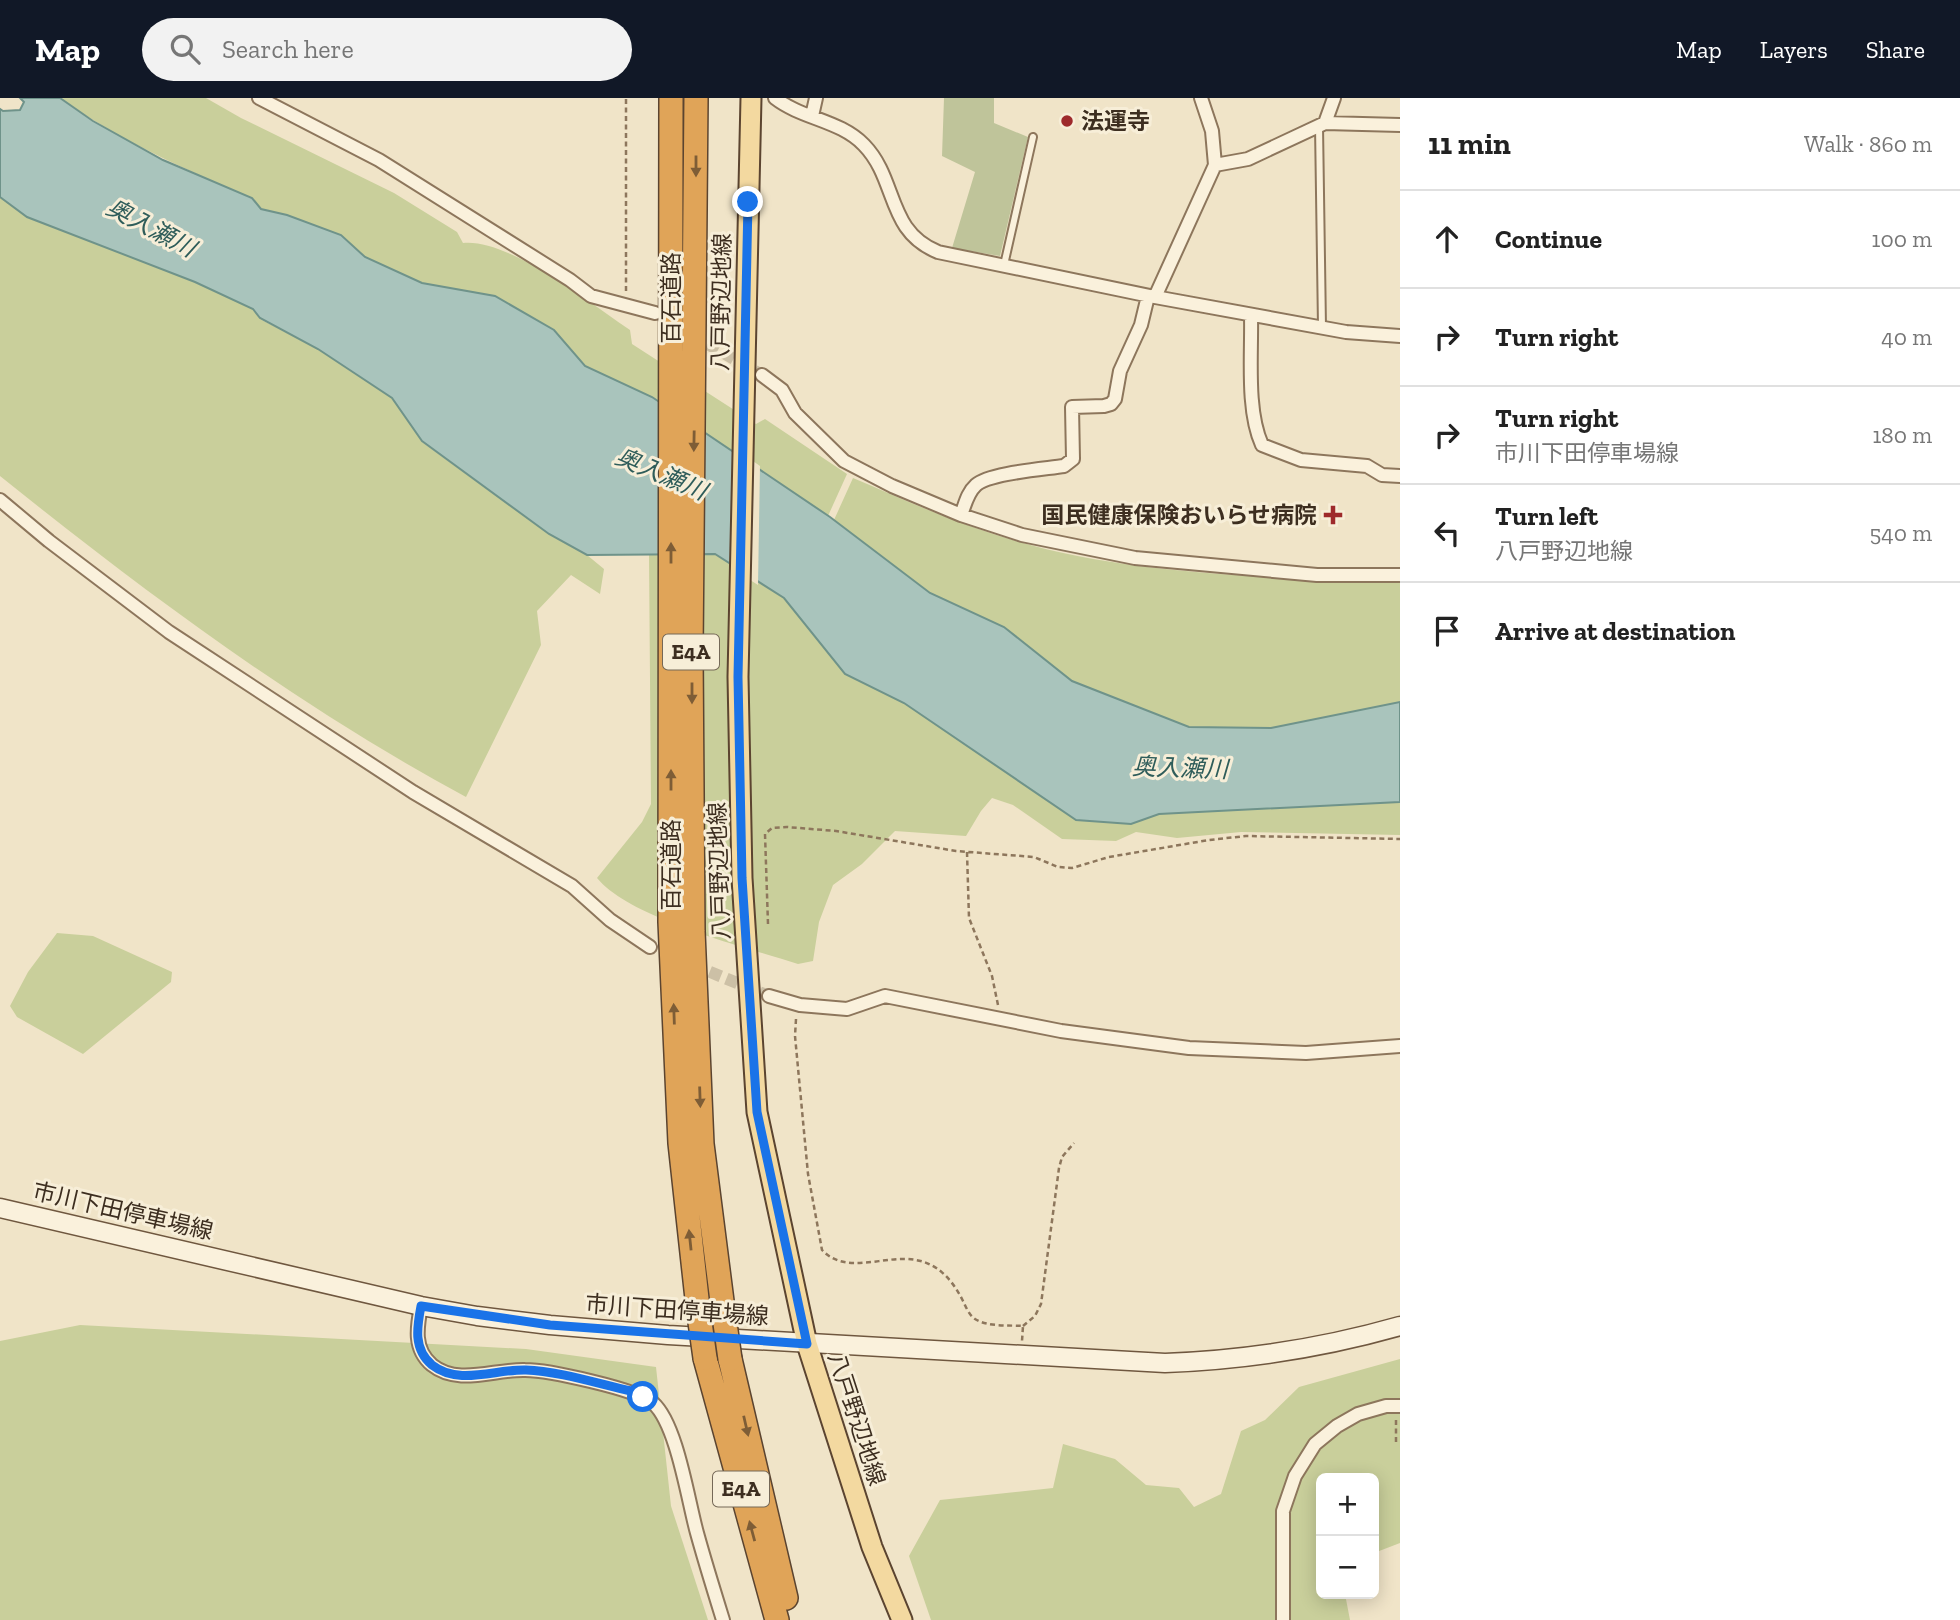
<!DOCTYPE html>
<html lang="en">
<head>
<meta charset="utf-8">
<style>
	:root { --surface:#fff; --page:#f2f2f2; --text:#222; --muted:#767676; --line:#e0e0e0; --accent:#111827 }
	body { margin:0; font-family:"Zilla Slab","Noto Sans JP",serif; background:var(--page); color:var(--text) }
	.controls { position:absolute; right:21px; bottom:21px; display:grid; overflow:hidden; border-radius:10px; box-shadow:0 4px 18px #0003 }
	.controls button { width:63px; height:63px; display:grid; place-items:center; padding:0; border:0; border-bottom:2px solid var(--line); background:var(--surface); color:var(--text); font:35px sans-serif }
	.stop { position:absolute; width:21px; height:21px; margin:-16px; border:5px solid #1a73e8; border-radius:50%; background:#fff }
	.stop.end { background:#1a73e8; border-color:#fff; box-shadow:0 2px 7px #0008 }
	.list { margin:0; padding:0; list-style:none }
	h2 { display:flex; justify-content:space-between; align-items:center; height:91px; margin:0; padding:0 28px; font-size:30px }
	h2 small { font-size:23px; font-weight:400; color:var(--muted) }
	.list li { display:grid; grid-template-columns:46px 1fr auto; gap:21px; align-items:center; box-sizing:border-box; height:98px; padding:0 28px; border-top:2px solid var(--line) }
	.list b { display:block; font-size:26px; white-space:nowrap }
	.list p { margin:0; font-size:23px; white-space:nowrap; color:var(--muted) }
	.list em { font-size:23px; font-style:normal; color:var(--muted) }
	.icon { flex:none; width:38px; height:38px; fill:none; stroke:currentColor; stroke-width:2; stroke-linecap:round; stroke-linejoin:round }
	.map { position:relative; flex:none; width:1400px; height:1522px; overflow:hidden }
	header { display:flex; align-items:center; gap:42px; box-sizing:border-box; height:98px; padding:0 35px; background:var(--accent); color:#fff }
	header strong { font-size:33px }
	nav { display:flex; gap:38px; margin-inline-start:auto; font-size:24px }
	.search { width:490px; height:63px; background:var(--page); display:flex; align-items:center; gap:18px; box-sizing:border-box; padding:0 24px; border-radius:38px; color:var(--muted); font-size:26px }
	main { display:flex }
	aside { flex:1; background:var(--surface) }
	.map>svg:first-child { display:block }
</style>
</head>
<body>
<header>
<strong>Map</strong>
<div class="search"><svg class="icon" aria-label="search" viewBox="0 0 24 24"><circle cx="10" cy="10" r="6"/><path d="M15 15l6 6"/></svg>Search here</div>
<nav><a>Map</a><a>Layers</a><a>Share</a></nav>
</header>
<main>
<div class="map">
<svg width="1400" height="1522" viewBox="0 0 1400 1522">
	<rect width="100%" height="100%" fill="#f0e4c8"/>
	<!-- green -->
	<path fill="#c9cf9b" d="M60,0H206L241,20L394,95L457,134L463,145C509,140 591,206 630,232L632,246L756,326L765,321L847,376L828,418L652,299L584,268L554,232L495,198L422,185L365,159L341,137L287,117L261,111L252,100C184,71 121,43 60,0Z
		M0,99L27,119L195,184L253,211L260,221L318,251L392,300L422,344L549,436L587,457L604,471L600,496L571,477L537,513L541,547L466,699C299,609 147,496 0,378Z
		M853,380C907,403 960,427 1016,443C1097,467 1183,474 1268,479C1312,482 1356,485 1400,483V604L1271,630L1189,629L1071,583L1004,529L930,495L834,422Z
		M649,455H715L784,500L845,576L904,605L1076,722L1131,726L1159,716L1400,704V737L1241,734L1177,740L1136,734L1116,743L1062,741L1013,707L992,700L981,713L966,738L895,733L862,766L833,787L819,824L813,863L798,866C746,849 631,821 597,780L642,724L651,706Z
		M57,835L93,838L172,874L171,884L83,956L17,919L10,908L28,874Z
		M80,1227L526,1251L656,1269L671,1408L708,1522H0V1243Z
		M1400,1261V1445L1374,1455V1380H1321V1496H1345L1350,1522H931L909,1458L940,1402L1053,1390L1063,1346L1115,1361L1146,1387L1179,1390L1194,1409L1221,1396L1241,1333L1265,1322L1299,1289Z"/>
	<!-- cemetery -->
	<path fill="#bfc49a" d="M944,0H994V25L1028,39L1000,158L952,150L975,74L942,58Z"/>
	<!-- water -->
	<path fill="#a9c4bc" stroke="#6f938a" stroke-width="2" d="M20,0H60L93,23L163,62L252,100L261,111L287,117L341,137L365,159L422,185L495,198L554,232L585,268L652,299L830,419L930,495L1004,529L1072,583L1189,629L1271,630L1400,604V704L1159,716L1131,726L1076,722L904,605L845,576L784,500L715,456L587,457L549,436L422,343L392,300L318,251L260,220L253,211L195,184L27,119L0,99V11L3,13L20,12L24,4Z"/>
	<!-- pier -->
	<path fill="#f0e4c8" d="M733,349L760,368L758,487L731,470Z"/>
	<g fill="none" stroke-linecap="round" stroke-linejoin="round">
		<!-- street-tunnel -->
		<path stroke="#ccc0a6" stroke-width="12" stroke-dasharray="12 6" stroke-linecap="butt" d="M692,237L762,277
			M693,867L769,898"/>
		<defs>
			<path id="lane" d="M1319,28L1322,229
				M1004,167L1033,39"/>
			<path id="street" d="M259,0L379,62L570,182L591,198L655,215
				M775,0C802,21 840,22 864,47C898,82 886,133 938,154L1155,199L1346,234L1400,238
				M812,18L816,0
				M1325,25L1334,0
				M1215,67L1248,61L1325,25L1400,27
				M1155,199L1215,67L1212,33L1201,0
				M1251,217C1252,256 1246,312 1262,347L1301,362L1367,368L1382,377L1400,378
				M762,277L782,292L795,315L844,363L892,388L961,417L1022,437L1135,460L1317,477H1400
				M0,402L49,443L169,534L413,694L572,788L610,822L650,849
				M961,417C965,407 967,395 976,387C989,375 1045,371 1064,368L1073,361L1072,309L1104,308L1111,306L1115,301L1120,273L1141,227L1148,198
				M769,898L800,907L847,911L885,898L1061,933L1189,950L1306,955L1400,948
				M421,1208C417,1229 413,1251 432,1267C458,1288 494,1271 525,1272C548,1272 636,1291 653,1305C677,1326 688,1403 697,1435C705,1464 714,1493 723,1522
				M1283,1522V1413L1295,1378L1315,1346L1337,1328L1358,1316L1386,1308H1400"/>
			<path id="secondary" d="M0,1110L421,1208L477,1218L550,1227L668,1237L1165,1265C1245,1262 1323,1250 1400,1228"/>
			<path id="primary" d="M751,0L738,579L742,780L757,1014L807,1246L872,1449L902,1522"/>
			<path id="highway" d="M671,0L670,824L680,1045L698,1210
				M696,0L691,554L693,833L702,1046L723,1211
				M705,1260L777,1522
				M730,1261L786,1500"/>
		</defs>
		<!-- lane casing -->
		<use href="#lane" stroke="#8d765c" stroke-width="10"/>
		<!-- street casing -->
		<use href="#street" stroke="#8d765c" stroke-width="16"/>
		<!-- secondary casing -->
		<use href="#secondary" stroke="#6f573f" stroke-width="21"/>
		<!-- primary casing -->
		<use href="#primary" stroke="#5b4430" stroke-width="23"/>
		<!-- highway casing -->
		<use href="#highway" stroke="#5b4430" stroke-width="26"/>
		<!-- path -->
		<path stroke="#8d765c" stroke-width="2.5" stroke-dasharray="5 3.5" stroke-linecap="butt" d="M626,193V0
			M967,754L969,820L992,878L998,907
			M768,826L765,736L772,730L787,729L836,733L956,753L1034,759L1058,769L1072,770L1109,759L1209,742L1246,738L1400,741
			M796,921L795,938L808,1076L822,1152C846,1178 886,1156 916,1162C939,1166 953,1183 963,1203C966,1209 969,1217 975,1221C987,1229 1009,1227 1023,1228L1022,1243
			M1023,1228L1035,1218L1041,1206L1059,1070L1062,1059L1074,1045
			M1396,1322V1347"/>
		<!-- lane -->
		<use href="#lane" stroke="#faf1dc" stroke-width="6"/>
		<!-- street -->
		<use href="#street" stroke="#faf1dc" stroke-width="12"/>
		<!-- secondary -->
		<use href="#secondary" stroke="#faf1dc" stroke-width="18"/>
		<!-- primary -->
		<use href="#primary" stroke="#f3d9a0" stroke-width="19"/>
		<!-- highway -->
		<use href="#highway" stroke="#e0a458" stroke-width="23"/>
		<defs>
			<path id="highway-bridge" d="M698,1210L705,1260
				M723,1211L730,1261"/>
		</defs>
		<!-- highway-bridge casing -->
		<use href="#highway-bridge" stroke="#5b4430" stroke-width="26" stroke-linecap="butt"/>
		<!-- highway-bridge -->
		<use href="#highway-bridge" stroke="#e0a458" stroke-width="23"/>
	</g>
	<!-- one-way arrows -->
	<defs><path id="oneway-solid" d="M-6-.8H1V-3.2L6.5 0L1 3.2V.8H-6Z" transform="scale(1.75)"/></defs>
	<g fill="#7e5d36">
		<use href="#oneway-solid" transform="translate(696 68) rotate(90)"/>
		<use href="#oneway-solid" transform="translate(694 343) rotate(91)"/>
		<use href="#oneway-solid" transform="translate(671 455) rotate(-90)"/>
		<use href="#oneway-solid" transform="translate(692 595) rotate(90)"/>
		<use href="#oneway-solid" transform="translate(671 682) rotate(-90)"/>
		<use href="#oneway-solid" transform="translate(674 916) rotate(-92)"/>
		<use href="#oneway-solid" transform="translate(700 999) rotate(88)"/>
		<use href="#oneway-solid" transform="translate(690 1142) rotate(-96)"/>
		<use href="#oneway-solid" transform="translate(746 1328) rotate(77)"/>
		<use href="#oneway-solid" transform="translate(752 1433) rotate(-105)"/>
	</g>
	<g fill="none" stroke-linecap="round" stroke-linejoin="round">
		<!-- route -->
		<path stroke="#1a73e8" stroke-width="9" d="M643,1299L631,1293C599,1286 558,1273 526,1272C495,1271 459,1288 432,1267C413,1251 417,1229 421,1208L550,1227L807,1246L757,1014L742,780L738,579L748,104"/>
	</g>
	<!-- markers -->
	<g fill="#9e2a2b" stroke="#f7eed8" stroke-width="2.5">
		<circle cx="1067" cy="23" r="7"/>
		<path d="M1329.5 406.5h7v7h7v7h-7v7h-7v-7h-7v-7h7z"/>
	</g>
	<g text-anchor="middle" stroke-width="6" stroke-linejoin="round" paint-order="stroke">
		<!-- shield labels -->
		<g fill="#f7eed8" stroke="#756857" stroke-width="2">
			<rect x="663" y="536.5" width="56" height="35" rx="5"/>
			<rect x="713" y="1373.5" width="56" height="35" rx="5"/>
		</g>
		<g font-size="21" font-weight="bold" fill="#3d2e20">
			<text x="691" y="561">E4A</text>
			<text x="741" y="1398">E4A</text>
		</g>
		<!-- poi labels -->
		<g font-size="23" font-weight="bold" fill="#3d2e20" stroke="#f7eed8" text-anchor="start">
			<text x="1081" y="31">法運寺</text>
			<text x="1317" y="425" text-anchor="end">国民健康保険おいらせ病院</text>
		</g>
		<!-- street labels -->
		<g font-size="23" fill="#3d2e20" stroke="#f7eed8">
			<text transform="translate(671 200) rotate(-90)" y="8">百石道路</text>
			<text transform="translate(721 204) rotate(-89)" y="8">八戸野辺地線</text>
			<text transform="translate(671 767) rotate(-90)" y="8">百石道路</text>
			<text transform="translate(719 773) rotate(-92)" y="8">八戸野辺地線</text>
			<text transform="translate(123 1113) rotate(13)" y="8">市川下田停車場線</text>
			<text transform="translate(677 1212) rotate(4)" y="8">市川下田停車場線</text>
			<text transform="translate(857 1321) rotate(72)" y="8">八戸野辺地線</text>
		</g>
		<!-- water labels -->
		<g font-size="24" font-style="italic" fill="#2f5d5a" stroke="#f7eed8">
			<text transform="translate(151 130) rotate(28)" y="8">奥入瀬川</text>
			<text transform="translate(661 376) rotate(23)" y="8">奥入瀬川</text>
			<text transform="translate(1180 670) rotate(2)" y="8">奥入瀬川</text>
		</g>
	</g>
</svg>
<div class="controls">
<button>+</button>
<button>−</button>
</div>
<div class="stop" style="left:643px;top:1299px"></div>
<div class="stop end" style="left:748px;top:104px"></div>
</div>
<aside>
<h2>11 min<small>Walk · 860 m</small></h2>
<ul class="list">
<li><svg class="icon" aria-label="ahead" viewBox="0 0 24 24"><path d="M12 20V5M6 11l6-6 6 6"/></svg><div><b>Continue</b></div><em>100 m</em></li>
<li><svg class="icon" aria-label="right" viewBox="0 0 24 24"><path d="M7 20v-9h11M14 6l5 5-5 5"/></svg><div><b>Turn right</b></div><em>40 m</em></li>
<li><svg class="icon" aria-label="right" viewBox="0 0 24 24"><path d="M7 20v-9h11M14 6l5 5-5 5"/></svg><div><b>Turn right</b><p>市川下田停車場線</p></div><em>180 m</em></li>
<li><svg class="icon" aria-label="left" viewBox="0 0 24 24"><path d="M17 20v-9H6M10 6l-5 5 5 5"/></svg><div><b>Turn left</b><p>八戸野辺地線</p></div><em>540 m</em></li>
<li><svg class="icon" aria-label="arrive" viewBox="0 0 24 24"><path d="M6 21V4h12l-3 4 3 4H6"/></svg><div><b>Arrive at destination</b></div></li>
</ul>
</aside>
</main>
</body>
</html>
